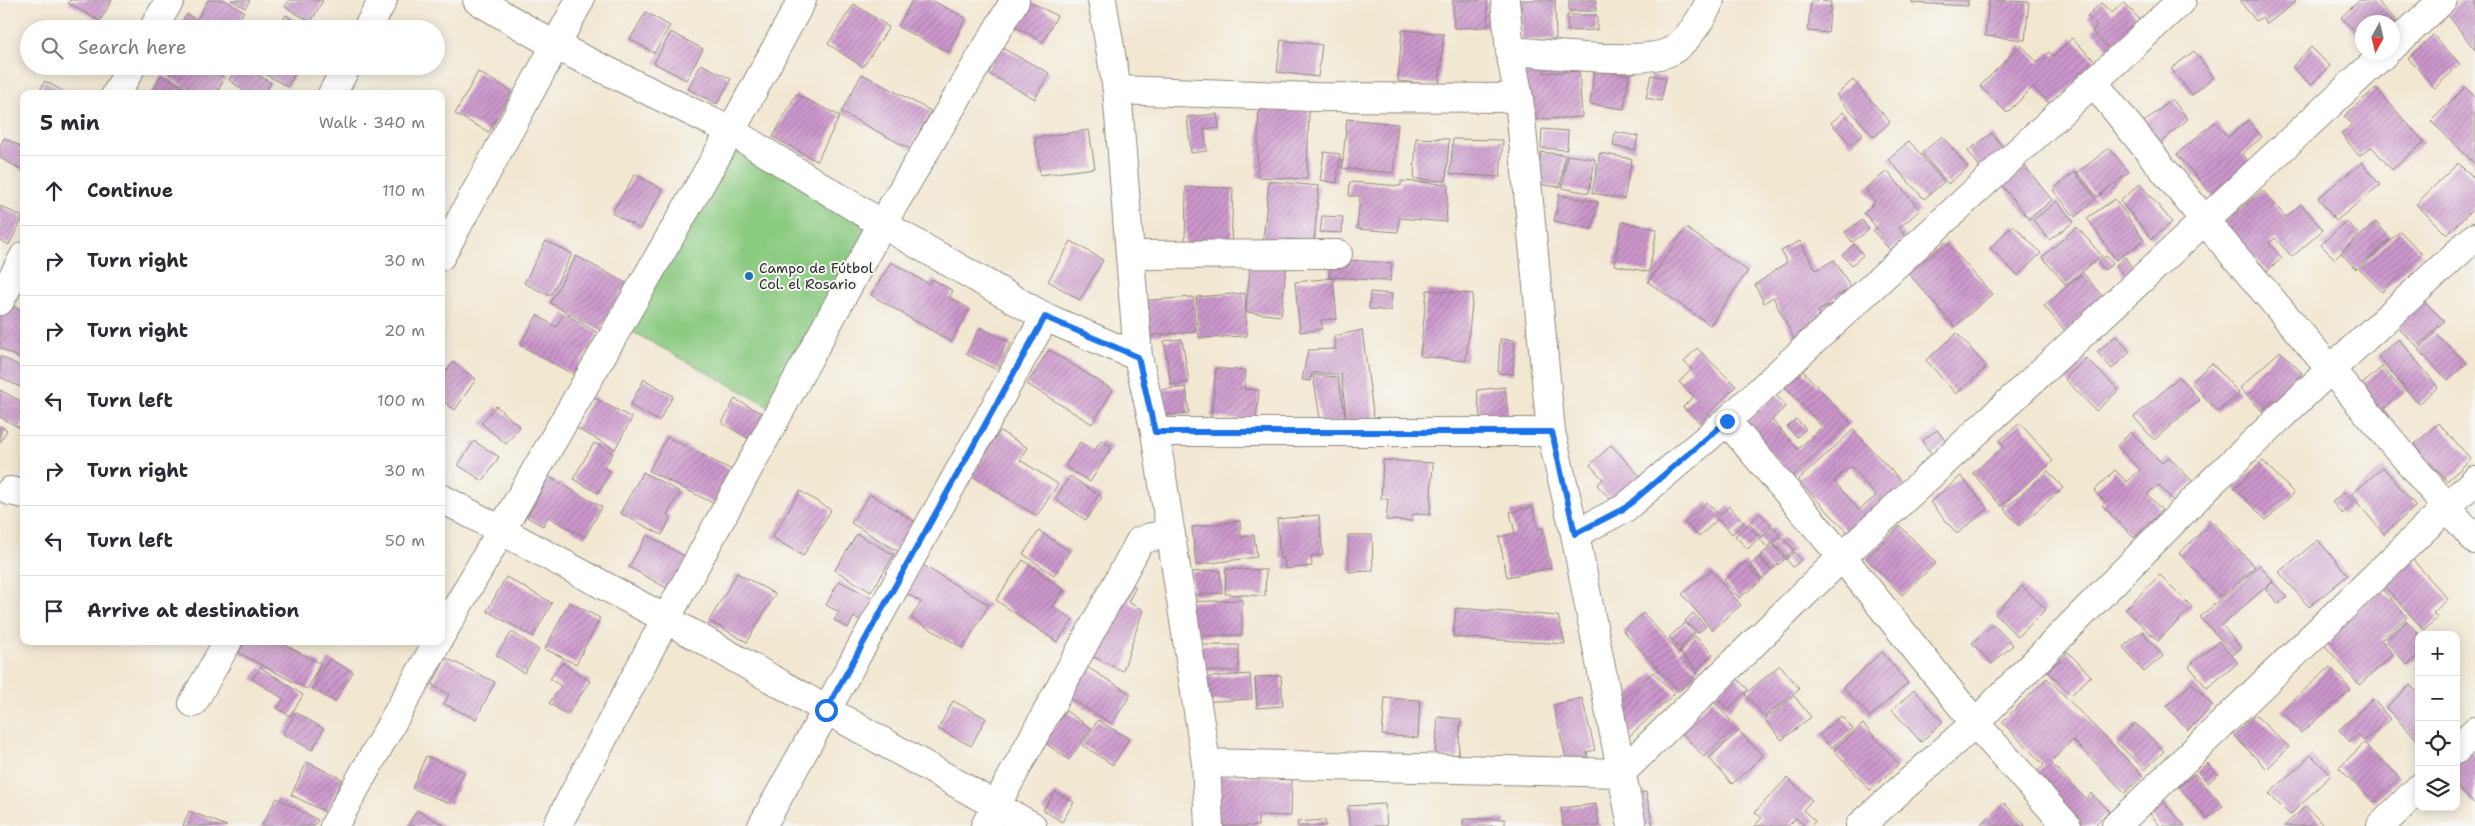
<!DOCTYPE html>
<html lang="en">
<head>
<meta charset="utf-8">
<style>
	:root { --surface:#fff; --page:#f2f2f3; --text:#2b2b33; --muted:#7c7c81; --line:#e1e1e2 }
	body { margin:0; font-family:"Shantell Sans",sans-serif; background:var(--page); color:var(--text) }
	.controls { position:absolute; right:15px; bottom:15px; display:grid; overflow:hidden; border-radius:10px; box-shadow:0 2px 12px #0003 }
	.controls button { width:45px; height:45px; display:grid; place-items:center; padding:0; border:0; border-bottom:1px solid var(--line); background:var(--surface); color:var(--text); font:25px sans-serif }
	.compass { position:absolute; left:2355px; top:15px; width:45px; height:45px; border-radius:50%; background:var(--surface); box-shadow:0 2px 12px #0003; rotate:188deg }
	.stop { position:absolute; width:15px; height:15px; margin:-11px; border:4px solid #1a73e8; border-radius:50%; background:#fff }
	.stop.end { background:#1a73e8; border-color:#fff; box-shadow:0 1px 5px #0008 }
	.list { margin:0; padding:0; list-style:none }
	h2 { display:flex; justify-content:space-between; align-items:center; height:65px; margin:0; padding:0 20px; font-size:21px }
	h2 small { font-size:16px; font-weight:400; color:var(--muted) }
	.list li { display:grid; grid-template-columns:32px 1fr auto; gap:15px; align-items:center; box-sizing:border-box; height:70px; padding:0 20px; border-top:1px solid var(--line) }
	.list b { display:block; font-size:19px; white-space:nowrap }
	.list em { font-size:16px; font-style:normal; color:var(--muted) }
	.icon { flex:none; width:28px; height:28px; fill:none; stroke:currentColor; stroke-width:2; stroke-linecap:round; stroke-linejoin:round }
	.map { position:relative; flex:none; width:2475px; height:826px; overflow:hidden }
	.search { position:absolute; background:var(--surface); box-shadow:0 2px 12px #0003; left:20px; top:20px; width:425px; height:55px; display:flex; align-items:center; gap:12px; box-sizing:border-box; padding:0 18px; border-radius:28px; color:var(--muted); font-size:19px }
	.panel { position:absolute; background:var(--surface); box-shadow:0 2px 12px #0003; left:20px; top:90px; width:425px; height:555px; border-radius:10px }
	.map>svg:first-child { display:block }
</style>
</head>
<body>
<div class="map">
<svg width="2475" height="826" viewBox="0 0 2475 826">
	<defs>
		<pattern id="building-hatch" width="6" height="6" patternUnits="userSpaceOnUse" patternTransform="scale(1.25)"><rect width="6" height="6" fill="#cc97cc"/><path d="M-1 1l2-2M0 6l6-6M5 7l2-2" fill="none" stroke="#a67ba6"/></pattern>
	</defs>
	<rect width="100%" height="100%" fill="#f6f6f2"/>
	<filter id="ink" filterUnits="userSpaceOnUse"><feTurbulence type="fractalNoise" baseFrequency=".02" numOctaves="2"/><feDisplacementMap in="SourceGraphic" scale="10" xChannelSelector="R" yChannelSelector="G"/><feConvolveMatrix kernelMatrix="1 2 1 2 8 2 1 2 1" color-interpolation-filters="sRGB"/></filter>
	<filter id="wash" filterUnits="userSpaceOnUse"><feTurbulence type="fractalNoise" baseFrequency=".0096" numOctaves="4" result="noise"/><feDisplacementMap in="SourceGraphic" scale="20" xChannelSelector="R" yChannelSelector="G"/><feGaussianBlur stdDeviation="1.12" result="paint"/><feColorMatrix in="noise" values="0 0 0 0 0 0 0 0 0 0 0 0 0 0 0 0 0 1.4 0 .05"/><feComposite in="paint" operator="in"/></filter>
	<g filter="url(#wash)">
		<rect width="100%" height="100%" fill="#f2e7d1"/>
		<!-- garden -->
		<path fill="#8bca81" stroke="#5b7a56" d="M722,143L876,225L774,409L622,326Z"/>
		<g id="blocks">
			<!-- building -->
			<path fill="url(#building-hatch)" fill-rule="evenodd" d="M70,0H112L100,21L68,3Z
				M208,0H225L244,11L237,24L245,29H214L197,19Z
				M231,0H250L245,8Z
				M289,0H323L311,22L285,7Z
				M912,0H931L966,18L948,52L898,27Z
				M1027,0L1057,16L1043,42L1011,24Z
				M1453,0H1487L1488,27L1454,28Z
				M1521,0H1555L1556,39L1521,40Z
				M1569,0H1596V11H1569Z
				M1912,0H1968V6L1912,3Z
				M1989,0L2029,2L2025,40L1985,36Z
				M2239,0H2294L2296,2L2267,24L2262,17L2256,21Z
				M2360,0H2376L2397,22L2392,26V22H2362V39L2341,17Z
				M2461,0H2475V50L2448,15Z
				M1811,1L1831,2L1828,33L1808,31Z
				M2124,2L2141,21L2110,50L2092,31L2097,26L2087,16L2101,3L2112,13Z
				M854,4L889,27L863,67L828,44Z
				M646,12L670,26L654,53L630,39Z
				M187,14L211,29H177Z
				M286,15L309,29H277Z
				M1567,15H1597V30L1568,31Z
				M318,22L328,29H314Z
				M1402,30L1444,34L1439,85L1398,81Z
				M671,32L703,49L686,80L654,63Z
				M2433,35L2460,64L2435,88L2408,58Z
				M2072,38L2096,62L2052,106L2033,87L2007,113L1980,86L2021,45L2038,63L2049,52L2054,56Z
				M1281,40L1322,45L1318,77L1277,72Z
				M1000,47L1049,73L1035,99L986,72Z
				M2311,47L2330,66L2311,85L2292,67Z
				M2194,51L2214,77L2192,95L2171,69Z
				M701,64L731,79L717,104L688,89Z
				M1544,64V73L1579,71L1582,117L1527,120L1524,65Z
				M175,66H205L225,78L216,94H196L169,77Z
				M237,66H244L271,83L264,94H241L243,90L229,80Z
				M251,66H299L288,87Z
				M1594,70L1629,75L1624,109L1590,104Z
				M478,72L512,91L489,132L455,114Z
				M862,74L931,111L910,149L841,112Z
				M161,75L195,94H151Z
				M1651,75L1666,78L1661,101L1646,98Z
				M1853,80L1890,122L1874,137L1836,95Z
				M45,81L68,94H38Z
				M2465,87L2475,97V164L2431,121Z
				M2376,88L2424,142L2392,170L2372,147L2359,156L2341,133L2353,125L2344,116Z
				M796,94L840,116L817,161L773,137Z
				M2172,99L2188,119L2160,143L2143,123Z
				M1259,100L1309,109L1307,179L1257,177Z
				M1843,112L1863,134L1851,145L1831,123Z
				M1217,114L1219,128L1204,129L1207,151L1191,153L1187,117Z
				M1347,119L1398,124L1393,173L1342,168Z
				M2248,120L2262,137L2242,154L2251,165L2214,197L2177,154L2215,122L2228,137Z
				M1542,129L1568,131L1567,150L1541,148Z
				M1089,130L1095,168L1040,175L1035,138Z
				M1615,132L1638,136L1635,150L1613,146Z
				M1992,133L2007,152L1983,171L1968,151Z
				M1942,136L1968,167L1948,184L1922,153Z
				M4,138L24,148V171L0,158V146Z
				M1416,138L1449,139L1446,181L1414,179Z
				M1453,139L1503,140L1500,177L1450,174Z
				M1909,141L1944,182L1924,199L1888,159Z
				M2109,148L2129,172L2097,197L2077,173Z
				M1324,152L1340,154L1337,183L1320,180Z
				M1541,152L1565,155L1560,187L1536,184Z
				M1600,153L1632,159L1624,199L1592,193Z
				M1567,155L1595,159L1589,193L1562,188Z
				M2362,162L2380,185L2336,221L2318,198Z
				M2458,163L2475,180V207L2447,235L2416,204Z
				M2024,165L2052,200L2029,219L2000,183Z
				M1887,171L1920,210L1899,228L1906,237L1890,250L1873,231L1877,228L1864,213L1875,202L1865,189Z
				M2074,172L2096,199L2075,217L2053,190Z
				M635,174L663,190L640,229L612,213Z
				M1269,181L1319,186L1314,241L1287,239L1285,252L1262,250Z
				M1401,181L1448,184L1446,222L1399,218L1398,232L1357,229L1360,196H1349L1350,182L1401,186Z
				M2140,184L2172,222L2152,239L2120,201Z
				M1186,187L1233,188L1231,250L1185,249Z
				M2262,190L2286,217L2301,204L2323,230L2292,257L2275,238L2269,243L2282,258L2267,271L2224,223Z
				M1559,195L1598,202L1592,229L1554,221Z
				M2115,199L2144,240L2116,260L2087,218Z
				M2057,201L2074,222L2049,240L2033,220Z
				M0,206L23,217L9,245L0,240Z
				M1322,216L1343,217L1342,233L1320,232Z
				M1862,220L1869,230L1852,242L1845,232Z
				M2346,221L2359,234L2335,259L2321,245Z
				M1622,222L1657,229L1649,272L1614,265Z
				M2376,222L2390,238L2356,269L2341,253Z
				M2013,225L2041,253L2018,276L1990,248Z
				M2077,227L2102,256L2066,285L2042,257Z
				M1686,228L1748,271L1710,325L1648,282Z
				M2400,231L2422,254L2382,292L2359,269Z
				M546,241L572,254L550,296L524,283Z
				M1071,241L1103,260L1080,300L1048,281Z
				M1800,241L1816,270L1834,260L1851,287L1833,299L1835,302L1818,311L1820,314L1794,339L1773,297L1764,303L1755,285L1787,262L1781,251Z
				M1946,242L1992,294L1955,327L1909,274Z
				M1854,244L1863,255L1852,265L1842,255Z
				M576,256L626,283L601,330L550,303Z
				M2106,256L2113,264L2104,270L2098,262Z
				M2125,257L2133,269L2124,276L2116,265Z
				M1331,259L1392,263L1390,281L1329,277Z
				M891,262L929,284L932,279L953,291L949,297L970,309L951,342L871,295Z
				M1250,266L1286,269L1281,316L1246,312Z
				M2083,273L2106,301L2067,333L2044,306Z
				M1333,278L1337,319L1321,320L1322,329L1300,332L1295,282Z
				M1427,290L1473,294L1466,361L1420,356Z
				M1370,292L1392,294L1391,311L1369,309Z
				M1245,293L1247,336L1199,338L1196,297Z
				M1193,297L1196,332L1141,336L1138,301Z
				M2422,299L2444,321L2418,347L2396,326Z
				M6,302L24,312V361L0,348V313Z
				M564,313L598,333L574,375L520,345L537,315L556,327Z
				M980,327L1011,343L997,370L966,354Z
				M1362,330L1374,420L1347,422L1341,374L1312,373L1310,381L1302,380L1308,350L1336,349L1334,336Z
				M1957,333L1987,367L1956,394L1926,360Z
				M2435,333L2467,363L2448,380L2418,350Z
				M2116,336L2130,352L2112,369L2097,352Z
				M1182,339L1189,382L1171,385L1164,341Z
				M1500,339L1515,340L1513,374L1498,373Z
				M2399,339L2438,387L2418,404L2378,356Z
				M1697,348L1736,386L1700,423L1683,407L1694,396L1679,382L1692,369L1684,362Z
				M1049,350L1113,390L1092,424L1027,384Z
				M2280,351L2302,373L2297,378L2301,383L2278,405L2274,400L2262,411L2240,388Z
				M0,356L24,368V389L0,377Z
				M2086,358L2119,390L2096,411L2065,379Z
				M453,362L476,379L455,410L441,400V378Z
				M2212,363L2239,393L2218,412L2191,382Z
				M2382,367L2404,392L2384,409L2390,416L2380,425L2352,393Z
				M1216,368L1246,371L1244,389L1259,390L1256,421L1211,417Z
				M1802,370L1851,423L1792,476L1744,423L1776,395L1786,406L1772,420L1798,449L1822,427L1784,385Z
				M1313,375L1338,377L1346,420L1321,424Z
				M2179,377L2200,400L2154,440L2134,417Z
				M644,379L673,396L659,421L630,405Z
				M1186,387L1189,413L1160,416L1157,390Z
				M1505,387L1509,421L1481,425L1477,390Z
				M0,390L24,403V421L20,428L0,417Z
				M593,397L632,418L615,449L576,428Z
				M735,399L765,415L751,440L722,423Z
				M496,406L520,427L506,444L481,423Z
				M1796,419L1806,429L1797,437L1787,427Z
				M2020,423L2053,461L2001,506L1973,473L2004,446L1999,441Z
				M2438,423L2471,459L2447,481L2414,445Z
				M0,426L7,430L0,443Z
				M1853,430L1905,485L1850,535L1798,480ZM1851,466L1876,496L1859,510L1834,481Z
				M1937,430L1947,443L1932,455L1922,441Z
				M1000,431L1028,448L1020,460L1058,484L1037,516L972,476Z
				M2131,432L2162,463L2169,457L2193,482L2174,501L2158,485L2147,494L2162,510L2134,538L2102,505L2105,502L2094,491L2115,470L2127,482L2140,470L2117,446Z
				M667,437L732,470L715,504L649,471Z
				M1101,440L1112,447L1090,482L1065,466L1080,442L1094,451Z
				M474,441L499,457L483,481L458,465Z
				M594,443L613,453L604,468L611,471L598,493L573,479Z
				M1611,445L1640,476L1613,502L1597,485L1603,479L1590,465Z
				M1383,460L1433,463L1430,515L1413,514L1412,521L1386,520L1388,499H1381Z
				M2263,461L2294,493L2266,520L2234,488Z
				M2383,467L2416,506L2384,534L2351,495Z
				M2048,471L2063,488L2019,526L2004,509Z
				M643,472L680,492L667,515L671,517L662,535L620,513Z
				M1070,476L1102,497L1086,520L1055,499Z
				M1961,476L1988,509L1957,534L1930,502Z
				M549,477L602,507L585,537L548,517L543,526L527,517Z
				M800,491L831,510L803,556L772,537Z
				M2344,492L2354,504L2342,514L2332,502Z
				M870,494L919,524L901,553L851,523Z
				M1707,502L1719,515L1729,506L1744,523L1732,534L1718,519L1699,537L1685,522Z
				M1533,507L1538,529L1543,528L1551,568L1507,577L1499,537L1515,533L1510,512Z
				M1760,513L1772,526L1761,537L1749,523Z
				M1319,515L1323,555L1311,556L1312,566L1285,569L1284,558H1280L1277,519Z
				M1240,521L1241,537L1254,535L1257,557L1196,565L1192,527Z
				M2213,522L2255,567L2220,597L2179,553Z
				M1747,525L1759,537L1748,549L1735,536Z
				M1900,526L1936,563L1902,595L1866,558Z
				M1774,527L1780,536L1767,547L1760,539Z
				M1039,531L1070,551L1054,575L1023,554Z
				M857,534L894,555L871,592L835,570Z
				M647,535L688,558L670,590L629,567Z
				M1348,535H1372L1373,571L1349,572Z
				M1782,537L1794,550L1786,557L1774,544Z
				M2318,540L2348,575L2309,607L2279,572Z
				M1773,544L1785,559L1772,570L1760,556Z
				M1795,552L1801,560L1793,567L1786,559Z
				M1759,557L1771,571L1762,579L1750,565Z
				M2412,559L2448,599L2433,613L2438,618L2424,630L2383,585Z
				M1023,560L1064,590L1053,606L1073,620L1057,642L996,600Z
				M1745,562L1761,581L1739,598L1724,580Z
				M921,564L989,605L963,648L911,618L921,602L904,592Z
				M2260,565L2273,581L2222,625L2241,648L2234,654L2200,617Z
				M1226,569L1266,570L1265,596L1225,594Z
				M1220,570L1222,593L1193,595L1191,572Z
				M1711,570L1741,605L1712,630L1682,594Z
				M737,573L775,594L747,642L709,621Z
				M2160,575L2192,607L2158,641L2125,609Z
				M506,577L552,603L533,637L487,611Z
				M1121,579L1136,587L1128,602L1143,610L1123,671L1081,651Z
				M839,581L874,599L862,621L854,617L848,628L834,620L839,612L826,605Z
				M2273,582L2287,597L2279,604L2265,589Z
				M2022,586L2046,609L2018,637L1995,614Z
				M2382,589L2407,617L2381,640L2394,655L2359,685L2322,642Z
				M1242,600V635L1187,636L1186,602Z
				M569,602L600,618L576,664L545,649Z
				M1456,608L1558,616L1565,644L1453,637Z
				M1643,613L1698,673L1679,691L1623,631Z
				M1693,613L1706,626L1698,633L1685,621Z
				M2407,621L2419,634V655L2407,665L2385,640Z
				M1685,623L1695,633L1679,648L1669,637Z
				M1993,624L2013,645L1992,664L1972,643Z
				M2142,631L2163,656L2144,672L2123,647Z
				M512,632L539,650L524,673L496,655Z
				M1695,636L1713,654L1697,669L1679,651Z
				M245,641H278L321,664L307,689L239,653Z
				M2219,641L2238,663L2207,688L2189,666Z
				M1194,645H1239V671H1194Z
				M1882,652L1908,683L1870,717L1843,687Z
				M2068,652L2091,676L2071,695L2048,671Z
				M446,658L495,682L476,719L444,704L449,694L432,685Z
				M329,659L353,672L335,702L312,689Z
				M562,663L590,681L567,715L549,703L561,686L550,679Z
				M1082,664L1131,694L1112,724L1063,694Z
				M1780,665L1800,689L1765,717L1745,694Z
				M260,667L303,695L290,716L277,708L284,699L252,679Z
				M2330,667L2351,690L2301,733L2281,711Z
				M1653,672L1674,694L1619,746L1610,713Z
				M1250,674L1252,699L1198,702L1197,678Z
				M1281,675L1283,706L1257,708L1255,678Z
				M1734,676L1748,689L1729,710L1714,696Z
				M2047,678L2143,776L2125,793L2073,740L2050,762L2086,799L2091,793L2109,811L2094,826H2076L2030,779L2044,765L2002,722Z
				M2192,683L2213,706L2188,730L2166,706Z
				M2410,685L2419,694V742L2386,708Z
				M1914,690L1943,722L1921,742L1892,710Z
				M1794,696L1811,717L1782,740L1765,720Z
				M1385,698L1420,700L1418,738L1382,735Z
				M1582,698L1595,750L1587,752L1589,761L1568,766L1553,705Z
				M2373,699L2390,719L2364,741L2358,734L2350,742L2339,730Z
				M1712,700L1737,727L1704,757L1679,730Z
				M953,701L986,718L971,746L938,729Z
				M1066,711L1091,728L1069,760L1044,742Z
				M296,712L324,729L312,750L283,734Z
				M2255,715L2289,747L2267,769L2234,736Z
				M1841,716L1853,729L1831,748L1819,735Z
				M1438,717L1461,719L1458,758L1435,757Z
				M1098,720L1129,739L1113,765L1082,745Z
				M2135,723L2164,751L2145,770L2116,742Z
				M1863,724L1899,764L1870,790L1834,750Z
				M1739,731L1763,756L1732,784L1709,758Z
				M2364,743L2399,777L2374,802L2339,768Z
				M2469,748L2475,756V804L2456,786V761Z
				M2311,755L2331,775L2290,815L2269,794Z
				M426,756L464,772L451,804L412,788Z
				M307,762L342,779L326,812L291,795Z
				M2207,763L2218,774L2208,783L2198,772Z
				M2195,774L2223,806L2207,819L2179,787Z
				M1211,775L1292,778L1291,816L1258,815V826H1210Z
				M1787,778L1812,800L1803,810L1815,821L1811,826H1805L1796,818L1788,826H1754L1762,818L1755,812Z
				M1055,792L1074,802L1062,822L1043,810Z
				M1646,792L1653,826H1635L1628,796Z
				M277,798L318,820L314,826H261Z
				M2160,798L2185,826H2160L2146,809Z
				M2004,803L2025,825L2024,826H1979Z
				M1385,804L1387,826H1349L1348,806Z
				M1596,804L1599,826H1563L1561,808Z
				M2306,806L2324,826H2284Z
				M417,810L445,826H408Z
				M189,811L227,826H183Z
				M1463,819H1505V826H1463Z
				M1325,820L1326,826H1298L1297,822Z"/>
		</g>
	</g>
	<g filter="url(#ink)">
		<use href="#blocks" fill-opacity="0" stroke="#8e897e" stroke-width="1"/>
		<g fill="none" stroke-linecap="round" stroke-linejoin="round">
			<defs>
				<path id="street" d="M477,0L554,45L731,131L882,224L1045,317L1138,357
					M1102,0L1117,90L1138,357L1155,432L1206,763L1209,826
					M1505,0L1510,51L1519,98L1551,432L1575,534L1632,826
					M153,29L170,0
					M367,29L383,0
					M2392,47L2443,0
					M1510,51C1544,53 1645,66 1671,51C1686,43 1704,16 1710,0
					M2094,83L2205,221L2475,540
					M1117,90L1314,97L1519,98
					M116,94L132,66
					M332,94L347,66
					M1130,255L1338,254
					M441,256L580,0
					M0,301L24,256
					M1727,421L1842,557L1975,723L2067,826
					M1155,432H1551
					M10,491L24,494
					M441,498L666,619L1032,826
					M1575,534L1625,508L1727,421L2182,0
					M441,635L731,131L802,0
					M193,703L228,641
					M2456,750L2475,731
					M1206,763L1621,773L1842,557L2386,52
					M334,826L438,641
					M557,826L654,641L882,224L1015,0
					M762,826L1045,317
					M985,826L1140,541L1151,537L1171,534
					M1860,826L1975,723L2211,483L2330,370L2475,237
					M2116,826L2475,480
					M2381,826L2419,788"/>
			</defs>
			<!-- street casing -->
			<use href="#street" stroke="#8e897e" stroke-width="30"/>
			<!-- street -->
			<use href="#street" stroke="#fff" stroke-width="28"/>
		</g>
	</g>
	<g fill="none" stroke-linecap="round" stroke-linejoin="round" filter="url(#ink)">
		<!-- route -->
		<path stroke="#1a73e8" stroke-width="6" d="M826,710L1045,317L1138,357L1155,432H1552L1575,534L1625,508L1727,421"/>
	</g>
	<!-- markers -->
	<circle fill="#1f6fb2" stroke="#f6f6f2" stroke-width="2" cx="749" cy="276" r="5"/>
	<g text-anchor="middle" stroke-width="4" stroke-linejoin="round" paint-order="stroke">
		<!-- poi labels -->
		<g font-size="14" fill="#2b2b2b" stroke="#f6f6f2" text-anchor="start">
			<text x="759" y="273">Campo de Fútbol<tspan x="759" dy="16">Col. el Rosario</tspan></text>
		</g>
	</g>
</svg>
<div class="controls">
<button>+</button>
<button>−</button>
<button><svg class="icon" aria-label="locate" viewBox="0 0 24 24"><circle cx="12" cy="12" r="6"/><path d="M12 2v4M12 18v4M2 12h4M18 12h4"/></svg></button>
<button><svg class="icon" aria-label="layers" viewBox="0 0 24 24"><path d="M12 4l9 5-9 5-9-5zM3 14l9 5 9-5"/></svg></button>
</div>
<svg class="compass" viewBox="-18 -18 36 36"><path d="M0-13l5 13h-10z" fill="#e53935"/><path d="M0 13l5-13h-10z" fill="#7c7c81"/></svg>
<div class="stop" style="left:826px;top:710px"></div>
<div class="stop end" style="left:1727px;top:421px"></div>
<div class="search"><svg class="icon" aria-label="search" viewBox="0 0 24 24"><circle cx="10" cy="10" r="6"/><path d="M15 15l6 6"/></svg>Search here</div>
<section class="panel">
<h2>5 min<small>Walk · 340 m</small></h2>
<ul class="list">
<li><svg class="icon" aria-label="ahead" viewBox="0 0 24 24"><path d="M12 20V5M6 11l6-6 6 6"/></svg><div><b>Continue</b></div><em>110 m</em></li>
<li><svg class="icon" aria-label="right" viewBox="0 0 24 24"><path d="M7 20v-9h11M14 6l5 5-5 5"/></svg><div><b>Turn right</b></div><em>30 m</em></li>
<li><svg class="icon" aria-label="right" viewBox="0 0 24 24"><path d="M7 20v-9h11M14 6l5 5-5 5"/></svg><div><b>Turn right</b></div><em>20 m</em></li>
<li><svg class="icon" aria-label="left" viewBox="0 0 24 24"><path d="M17 20v-9H6M10 6l-5 5 5 5"/></svg><div><b>Turn left</b></div><em>100 m</em></li>
<li><svg class="icon" aria-label="right" viewBox="0 0 24 24"><path d="M7 20v-9h11M14 6l5 5-5 5"/></svg><div><b>Turn right</b></div><em>30 m</em></li>
<li><svg class="icon" aria-label="left" viewBox="0 0 24 24"><path d="M17 20v-9H6M10 6l-5 5 5 5"/></svg><div><b>Turn left</b></div><em>50 m</em></li>
<li><svg class="icon" aria-label="arrive" viewBox="0 0 24 24"><path d="M6 21V4h12l-3 4 3 4H6"/></svg><div><b>Arrive at destination</b></div></li>
</ul>
</section>
</div>
</body>
</html>
